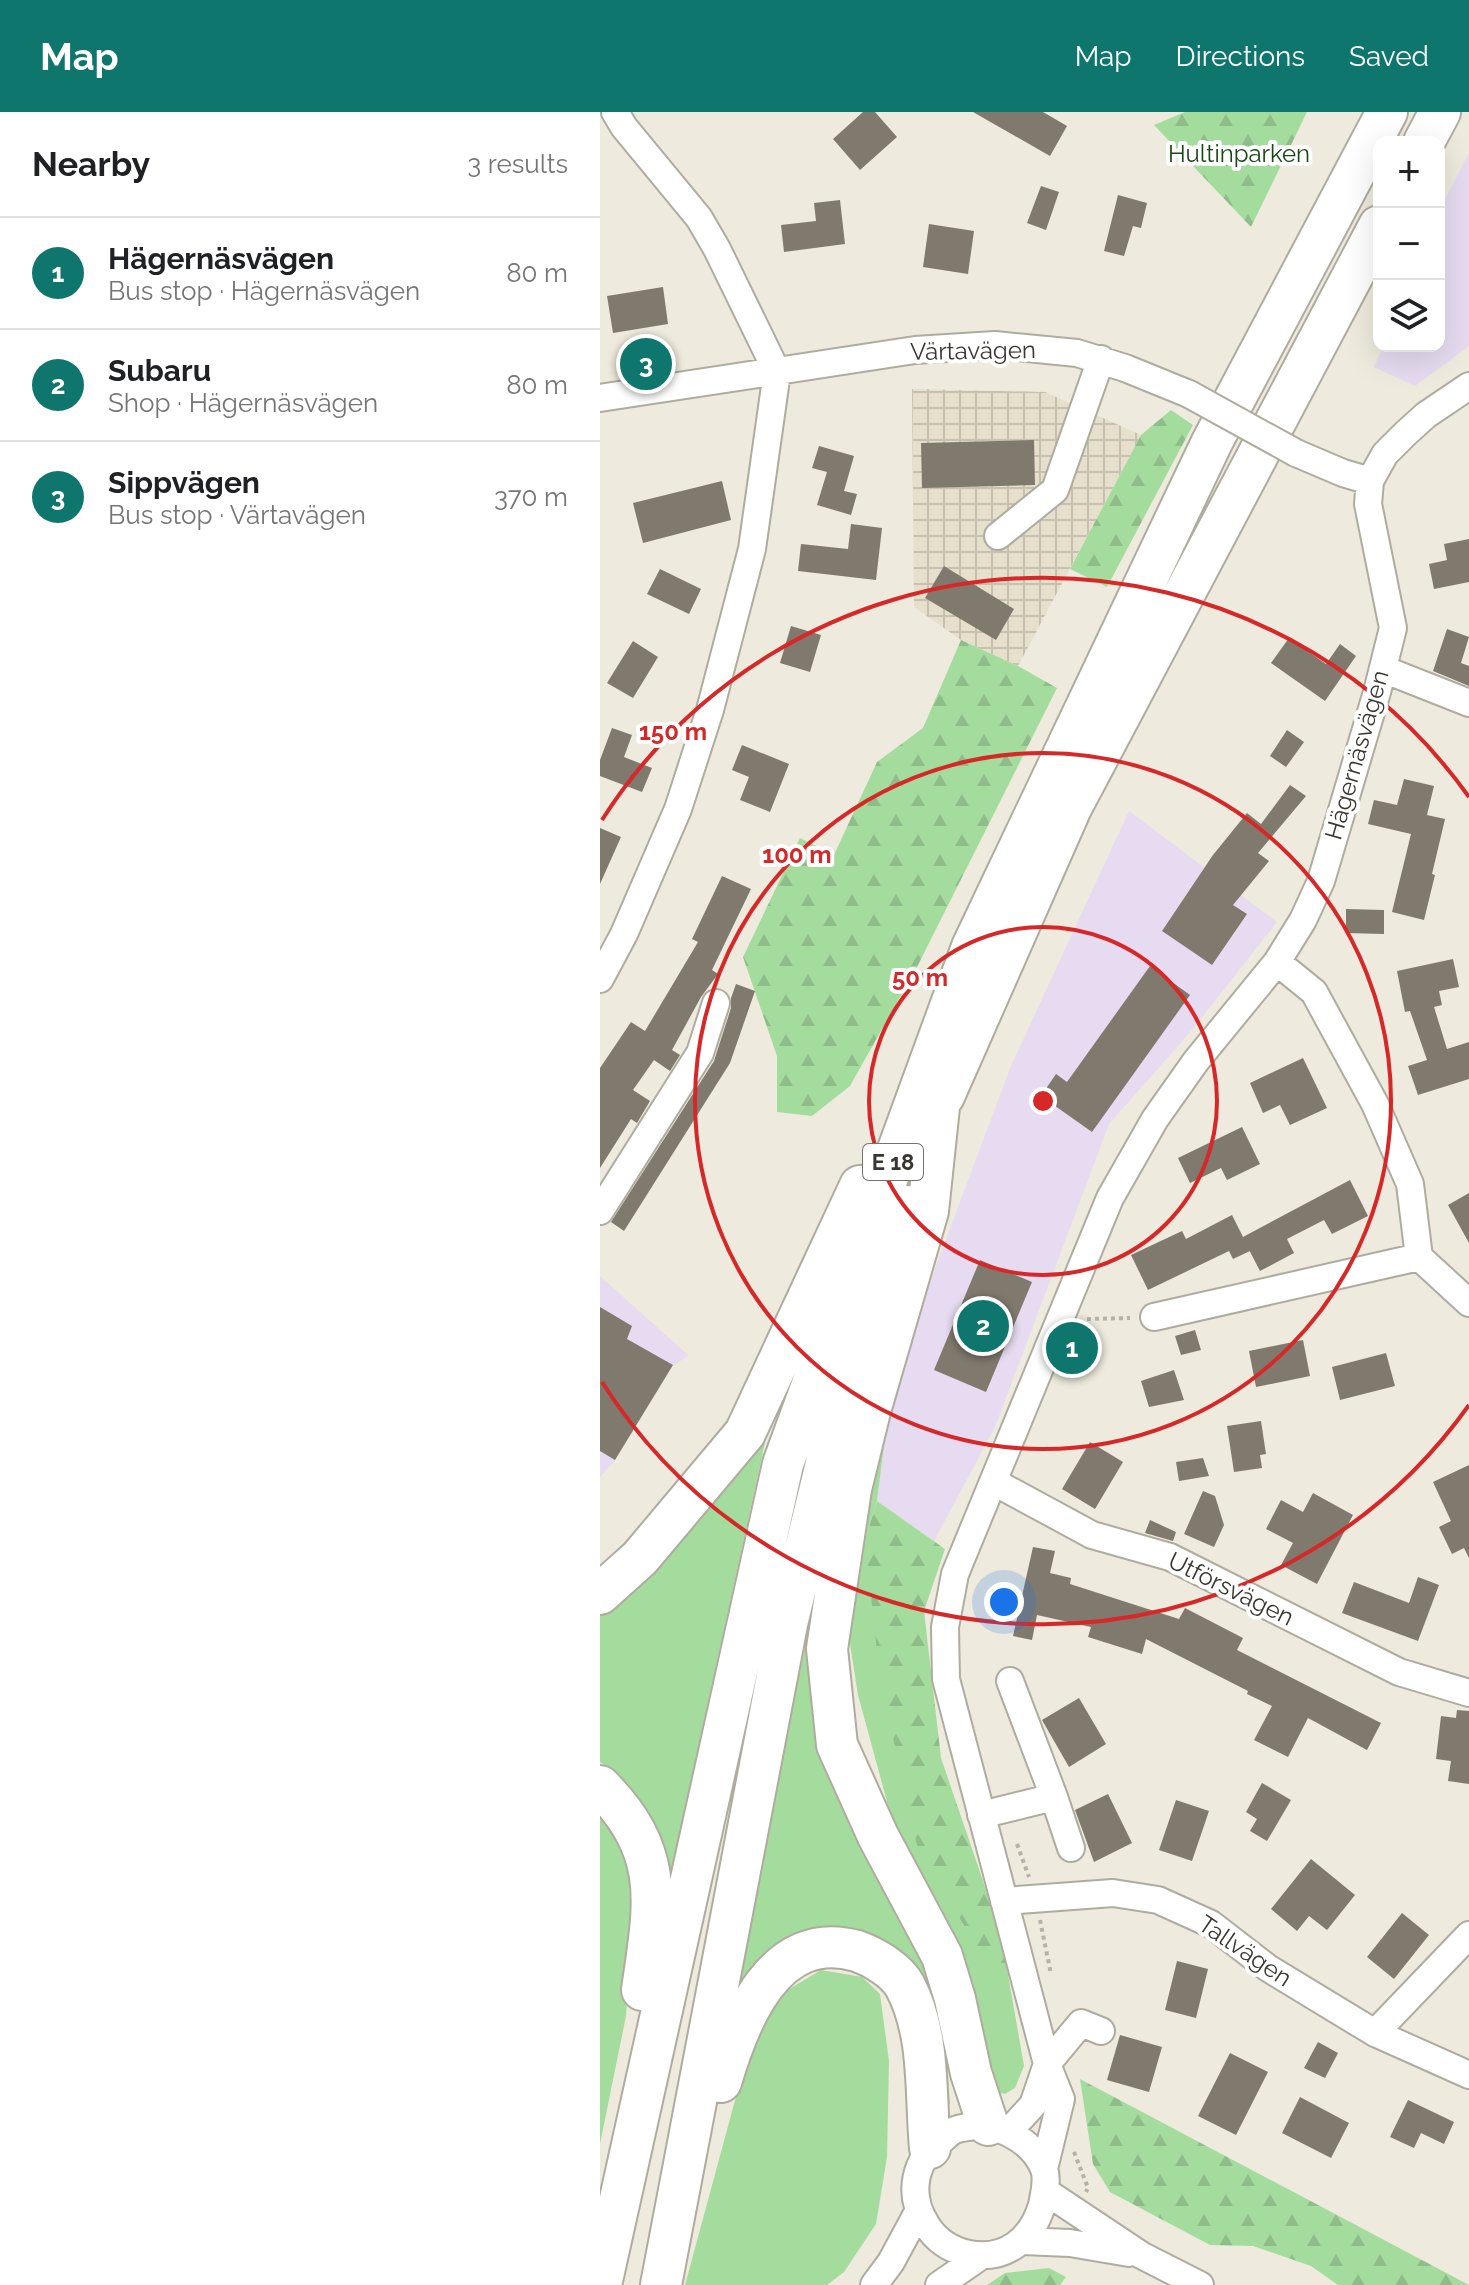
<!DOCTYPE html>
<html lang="en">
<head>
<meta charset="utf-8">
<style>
	:root { --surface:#fff; --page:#f2f2f2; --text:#202124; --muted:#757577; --line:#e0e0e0; --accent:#0f766e }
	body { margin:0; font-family:Raleway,sans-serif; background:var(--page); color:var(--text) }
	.controls { position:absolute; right:24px; top:24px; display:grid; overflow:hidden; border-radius:16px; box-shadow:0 8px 32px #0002 }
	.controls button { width:72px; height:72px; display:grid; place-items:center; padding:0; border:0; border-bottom:2px solid var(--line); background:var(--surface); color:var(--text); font:40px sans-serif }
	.you { position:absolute; left:404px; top:1490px; width:28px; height:28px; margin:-20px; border:6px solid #fff; border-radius:50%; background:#1a73e8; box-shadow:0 0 0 12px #1a73e833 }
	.badge { display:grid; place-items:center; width:52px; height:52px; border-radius:50%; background:var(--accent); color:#fff; font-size:26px; font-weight:700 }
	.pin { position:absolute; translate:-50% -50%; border:4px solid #fff; box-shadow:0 2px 8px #0006 }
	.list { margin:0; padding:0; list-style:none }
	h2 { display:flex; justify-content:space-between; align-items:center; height:104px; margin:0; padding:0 32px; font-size:34px }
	h2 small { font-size:26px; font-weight:400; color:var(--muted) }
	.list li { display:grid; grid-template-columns:52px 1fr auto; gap:24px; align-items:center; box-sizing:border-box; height:112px; padding:0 32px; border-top:2px solid var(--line) }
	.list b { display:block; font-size:30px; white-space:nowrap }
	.list p { margin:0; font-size:26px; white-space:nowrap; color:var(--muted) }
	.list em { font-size:26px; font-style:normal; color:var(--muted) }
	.icon { flex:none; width:44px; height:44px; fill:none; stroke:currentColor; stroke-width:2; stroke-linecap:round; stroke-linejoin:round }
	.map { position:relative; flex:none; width:869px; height:2173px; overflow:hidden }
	header { display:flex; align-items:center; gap:48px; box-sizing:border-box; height:112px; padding:0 40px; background:var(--accent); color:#fff }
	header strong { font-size:38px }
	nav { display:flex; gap:44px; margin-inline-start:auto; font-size:28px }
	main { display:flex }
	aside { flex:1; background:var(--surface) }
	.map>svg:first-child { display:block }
</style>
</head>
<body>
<header>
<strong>Map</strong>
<nav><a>Map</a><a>Directions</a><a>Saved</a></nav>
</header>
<main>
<aside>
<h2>Nearby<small>3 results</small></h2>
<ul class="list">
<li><span class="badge">1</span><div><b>Hägernäsvägen</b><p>Bus stop · Hägernäsvägen</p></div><em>80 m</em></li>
<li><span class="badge">2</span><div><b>Subaru</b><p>Shop · Hägernäsvägen</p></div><em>80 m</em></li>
<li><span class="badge">3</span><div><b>Sippvägen</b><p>Bus stop · Värtavägen</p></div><em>370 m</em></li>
</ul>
</aside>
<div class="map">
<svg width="869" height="2173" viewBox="0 0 869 2173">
	<defs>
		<pattern id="industrial-grid" width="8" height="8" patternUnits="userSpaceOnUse" patternTransform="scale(2)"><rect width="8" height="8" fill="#e5dfcb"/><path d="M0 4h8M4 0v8" fill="none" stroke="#c5c0af"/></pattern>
		<pattern id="forest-firs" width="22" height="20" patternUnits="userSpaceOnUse" patternTransform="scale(2)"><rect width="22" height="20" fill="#a4dc9e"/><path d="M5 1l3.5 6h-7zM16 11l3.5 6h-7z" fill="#8ebd89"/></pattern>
	</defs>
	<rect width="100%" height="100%" fill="#eeeadd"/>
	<!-- commercial -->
	<path fill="#e6dbf0" d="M869,41V234L815,274L774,255L784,234H839V99Z
		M529,699L677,810L592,918L509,1012L395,1315L334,1429L277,1389L289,1293L330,1170L411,954Z
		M0,1164L89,1244L73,1253L15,1348L0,1365Z"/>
	<!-- industrial -->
	<path fill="url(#industrial-grid)" d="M312,277L445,280L541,323L418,554L361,528L314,495Z"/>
	<!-- green -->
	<path fill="#a4dc9e" d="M289,1293L277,1389L265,1428L386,1850L406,1851L424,1954L415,1976L405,1982L388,1978L295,1719L258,1583L245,1500Z
		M169,1312L67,1779C60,1720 52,1685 0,1650V1499Z
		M219,1468L295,1798L333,1871L345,1926L350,1992L339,1996L297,1839C289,1833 279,1825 270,1821C216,1801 165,1839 133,1878Z
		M0,1698L28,1742L31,1817L26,1904L0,2032Z
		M221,1858L262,1865L280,1882L289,1949L287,2045L276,2112L244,2160L227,2173H85L153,1922L174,1886Z"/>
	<!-- forest -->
	<path fill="url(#forest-firs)" d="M585,0H707L651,115L554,13Z
		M571,298L593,313L507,475L470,457L541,323Z
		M361,528L418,554L457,576L318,853L250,974L212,1004L177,1000V944L143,845L200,726L234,743L277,650L323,616Z
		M277,1389L345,1437L324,1499L341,1646L395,1804L406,1851H386L317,1733L280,1568L265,1428Z
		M480,1967L869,2173H738L711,2154L653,2134L610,2133L510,2080L493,2052Z
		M449,2156L466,2165L460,2173H387L405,2161Z"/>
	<!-- building -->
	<path fill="#80796e" d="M263,0H275L297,25L260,58L233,27Z
		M373,0H443L467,14L450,44Z
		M441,74L459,80L446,118L427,111Z
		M518,83L547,91L541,116L533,114L524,144L504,139Z
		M240,88L245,132L184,140L181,113L216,109L214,91Z
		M329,112L374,119L368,162L323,155Z
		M63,175L68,212L13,221L7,184Z
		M434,328L435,373L322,376L321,331Z
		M219,334L254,344L244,379L257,382L251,403L217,393L227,360L212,356Z
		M122,369L131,408L43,431L33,391Z
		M251,412L282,416L276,468L198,459L201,432L248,437Z
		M869,427V470L834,477L829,452L847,448L844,432Z
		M344,454L414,497L396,528L325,486Z
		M60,457L101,477L89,502L47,482Z
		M191,514L221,523L210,560L180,551Z
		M847,517L869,525L861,551L869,554V574L833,559Z
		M689,526L726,552L740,532L756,544L725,589L671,551Z
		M33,529L58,545L33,586L7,571Z
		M12,616L32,623L24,645L52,656L42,680L0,664V648Z
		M687,618L704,630L686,655L670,644Z
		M142,633L189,652L170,700L140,688L149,665L132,658Z
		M804,667L834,674L827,703L845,707L832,762L835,763L824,808L792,800L811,722L768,712L774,688L797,693Z
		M690,673L706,684L658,741L669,749L633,793L647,802L612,853L562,819L613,743L647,701L661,712Z
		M0,716L21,725L0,772Z
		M122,764L151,777L112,858L118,862L101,885L72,938L80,943L70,959L54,948L33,978L50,989L37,1011L31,1007L0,1056V956L31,910L45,919L98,830L92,827Z
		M746,797L784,798V822L746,821Z
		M853,847L859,875L839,879L842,893L834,895L847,937L869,930V967L818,983L808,954L827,948L810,899L805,900L797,859Z
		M550,854L590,883L492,1020L441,984L456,962L467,970Z
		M136,872L155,879L130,951L24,1119L11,1110L114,949L131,896V886Z
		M703,946L727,996L690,1013L680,993L663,1001L650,971Z
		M642,1015L660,1052L627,1068L621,1056L590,1071L578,1046Z
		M750,1068L768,1104L732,1122L724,1108L687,1127L694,1141L660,1159L644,1128L650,1139L633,1147L629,1139L548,1178L531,1143L582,1119L586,1127L632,1103L643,1125Z
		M869,1081V1131L848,1093Z
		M380,1148L432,1170L386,1280L334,1258Z
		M0,1195L32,1214L27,1227L73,1253L15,1348L0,1339Z
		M595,1218L601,1238L581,1243L575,1224Z
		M703,1228L710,1264L656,1275L649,1239Z
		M786,1241L795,1274L740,1288L732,1255Z
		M574,1258L584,1288L549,1295L541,1269Z
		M661,1309L666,1342L660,1343L662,1356L634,1360L627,1314Z
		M490,1330L523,1350L495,1397L462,1377Z
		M603,1346L609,1364L579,1369L576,1350Z
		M869,1353V1446L864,1436L852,1442L839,1415L851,1409L833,1370Z
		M603,1379L615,1384L624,1413L614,1435L584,1422Z
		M713,1381L753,1403L717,1472L681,1453L693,1431L666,1417L681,1388L703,1400Z
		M550,1408L576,1420L573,1429L545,1421Z
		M433,1435L455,1439L450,1461L471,1466L470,1472L579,1507L585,1496L643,1526L637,1538L781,1611L767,1638L708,1606L688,1645L654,1628L672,1594L647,1582L648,1579L546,1527L542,1542L488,1525L491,1515L437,1503L432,1528L413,1524Z
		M818,1465L839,1473L818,1529L742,1501L754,1470L809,1491Z
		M479,1586L506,1632L469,1655L442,1608Z
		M857,1598L869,1599V1672L848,1669L851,1649L836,1647L841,1604L856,1606Z
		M662,1671L691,1688L667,1729L650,1719L657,1707L646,1700Z
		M508,1682L532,1731L494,1750L475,1698Z
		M576,1688L609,1699L592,1749L559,1738Z
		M711,1747L755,1783L727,1818L709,1804L697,1819L671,1797Z
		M802,1801L829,1823L794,1867L767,1845Z
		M577,1849L608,1857L596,1906L565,1898Z
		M520,1923L562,1935L549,1980L507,1968Z
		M718,1930L738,1941L725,1966L704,1956Z
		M630,1941L668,1960L636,2023L598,2004Z
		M700,1985L749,2011L731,2046L682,2021Z
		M808,1988L854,2010L844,2032L821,2021L814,2036L790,2025Z"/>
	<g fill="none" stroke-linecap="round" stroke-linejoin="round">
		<defs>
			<path id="minor" d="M0,286L315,238L395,233L477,241L525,256L589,282
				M696,341L743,361L770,369
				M398,424L455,378L501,247
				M783,557L869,591
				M677,850L714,880L775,992L810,1072L819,1145L869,1191
				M0,867L24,822L78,697L110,598L152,437L177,260L117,137L99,106L24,15L15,0
				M0,1099L100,941L116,891
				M554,1205L819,1145
				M394,1370L492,1423L570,1445L799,1560L869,1581
				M410,1569L454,1685
				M381,1703L454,1685L471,1736
				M404,1789L513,1781L558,1788L611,1812L668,1856L775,1921L869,1963
				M775,1921L869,1823
				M388,2013C411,2020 435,2033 444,2057C448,2067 444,2082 442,2093C432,2127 406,2149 369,2142C351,2138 336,2129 326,2112C307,2082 314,2047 343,2027C347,2023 353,2018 358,2017C367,2014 379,2014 388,2013Z
				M409,2019L433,1993L447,1952L481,1911L501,1919
				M444,2057L461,1987L447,1952L346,1567L345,1515L355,1462L510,1086L555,1007L596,949L677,850L703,808L721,769L777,580L793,516L768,392L770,369L785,342L805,322L826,303L869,274
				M445,2079L541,2143L600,2173
				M422,2129L470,2131L529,2141
				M274,2173L291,2150L318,2100
				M339,2173L381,2144"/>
			<path id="highway" d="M824,30L840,0
				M344,984L471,696L779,114
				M339,995L328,1099L270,1299L251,1377L227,1537L237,1633L278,1724L342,1844L355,1887L371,1961L388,2013
				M0,1482L40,1446L145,1321L260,1074
				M0,1674C67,1741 54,1793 42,1878
				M121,1970C139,1909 174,1815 257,1839C274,1845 296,1858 305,1874C331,1923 325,1983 330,2036
				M1,2173L183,1352L372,835L612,330L787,0
				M61,2173L187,1512L246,1269L306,1094"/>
		</defs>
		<!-- minor casing -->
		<use href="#minor" stroke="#afac9f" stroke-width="30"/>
		<!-- highway casing -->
		<use href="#highway" stroke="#afac9f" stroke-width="44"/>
		<!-- path -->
		<path stroke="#b5b2a8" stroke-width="4" stroke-dasharray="4 4" stroke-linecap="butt" d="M487,1207L530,1206
			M417,1732L429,1765
			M440,1808L451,1862
			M474,2040L488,2076L486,2080"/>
		<!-- minor -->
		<use href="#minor" stroke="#fff" stroke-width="26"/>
		<!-- highway -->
		<use href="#highway" stroke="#fff" stroke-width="40"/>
		<defs>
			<path id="minor-bridge" d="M589,282L696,341"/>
		</defs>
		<!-- minor-bridge casing -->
		<use href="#minor-bridge" stroke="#afac9f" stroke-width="30" stroke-linecap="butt"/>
		<!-- minor-bridge -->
		<use href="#minor-bridge" stroke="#fff" stroke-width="26"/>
	</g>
	<!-- distance rings -->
	<g fill="none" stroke="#d62828" stroke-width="4">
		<circle cx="443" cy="989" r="174"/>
		<circle cx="443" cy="989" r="348"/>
		<path d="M869 1293A523 523 0 0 1 2 1270M2 708A523 523 0 0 1 869 685"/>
	</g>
	<g text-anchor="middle" stroke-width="8" stroke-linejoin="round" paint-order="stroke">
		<!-- shield labels -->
		<rect fill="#fff" stroke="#747370" stroke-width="2" x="263" y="1032" width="60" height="36" rx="6"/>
		<g font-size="22" font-weight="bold" fill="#383732">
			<text x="293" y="1058">E 18</text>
		</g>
		<!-- park labels -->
		<g font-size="24" fill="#184714" stroke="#fff">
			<text x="639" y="50">Hultinparken</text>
		</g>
		<!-- street labels -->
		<g font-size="24" fill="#383732" stroke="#fff">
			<text transform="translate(373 239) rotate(-1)" y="8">Värtavägen</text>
			<text transform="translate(757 643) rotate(-74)" y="8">Hägernäsvägen</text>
			<text transform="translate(631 1477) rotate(26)" y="8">Utförsvägen</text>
			<text transform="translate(645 1839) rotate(34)" y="8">Tallvägen</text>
		</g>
	</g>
	<circle cx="443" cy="989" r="12" fill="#d62828" stroke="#fff" stroke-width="4"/>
	<g font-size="24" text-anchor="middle" font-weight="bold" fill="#d62828" stroke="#fff" stroke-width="8" stroke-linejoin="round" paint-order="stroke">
		<text x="73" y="628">150 m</text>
		<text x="197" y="751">100 m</text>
		<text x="320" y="874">50 m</text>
	</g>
</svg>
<div class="controls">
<button>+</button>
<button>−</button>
<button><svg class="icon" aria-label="layers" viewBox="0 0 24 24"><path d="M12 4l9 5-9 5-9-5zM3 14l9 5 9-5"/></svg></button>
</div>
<div class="you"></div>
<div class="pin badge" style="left:472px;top:1236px">1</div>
<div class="pin badge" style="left:383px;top:1214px">2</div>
<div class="pin badge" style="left:46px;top:252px">3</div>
</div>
</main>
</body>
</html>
